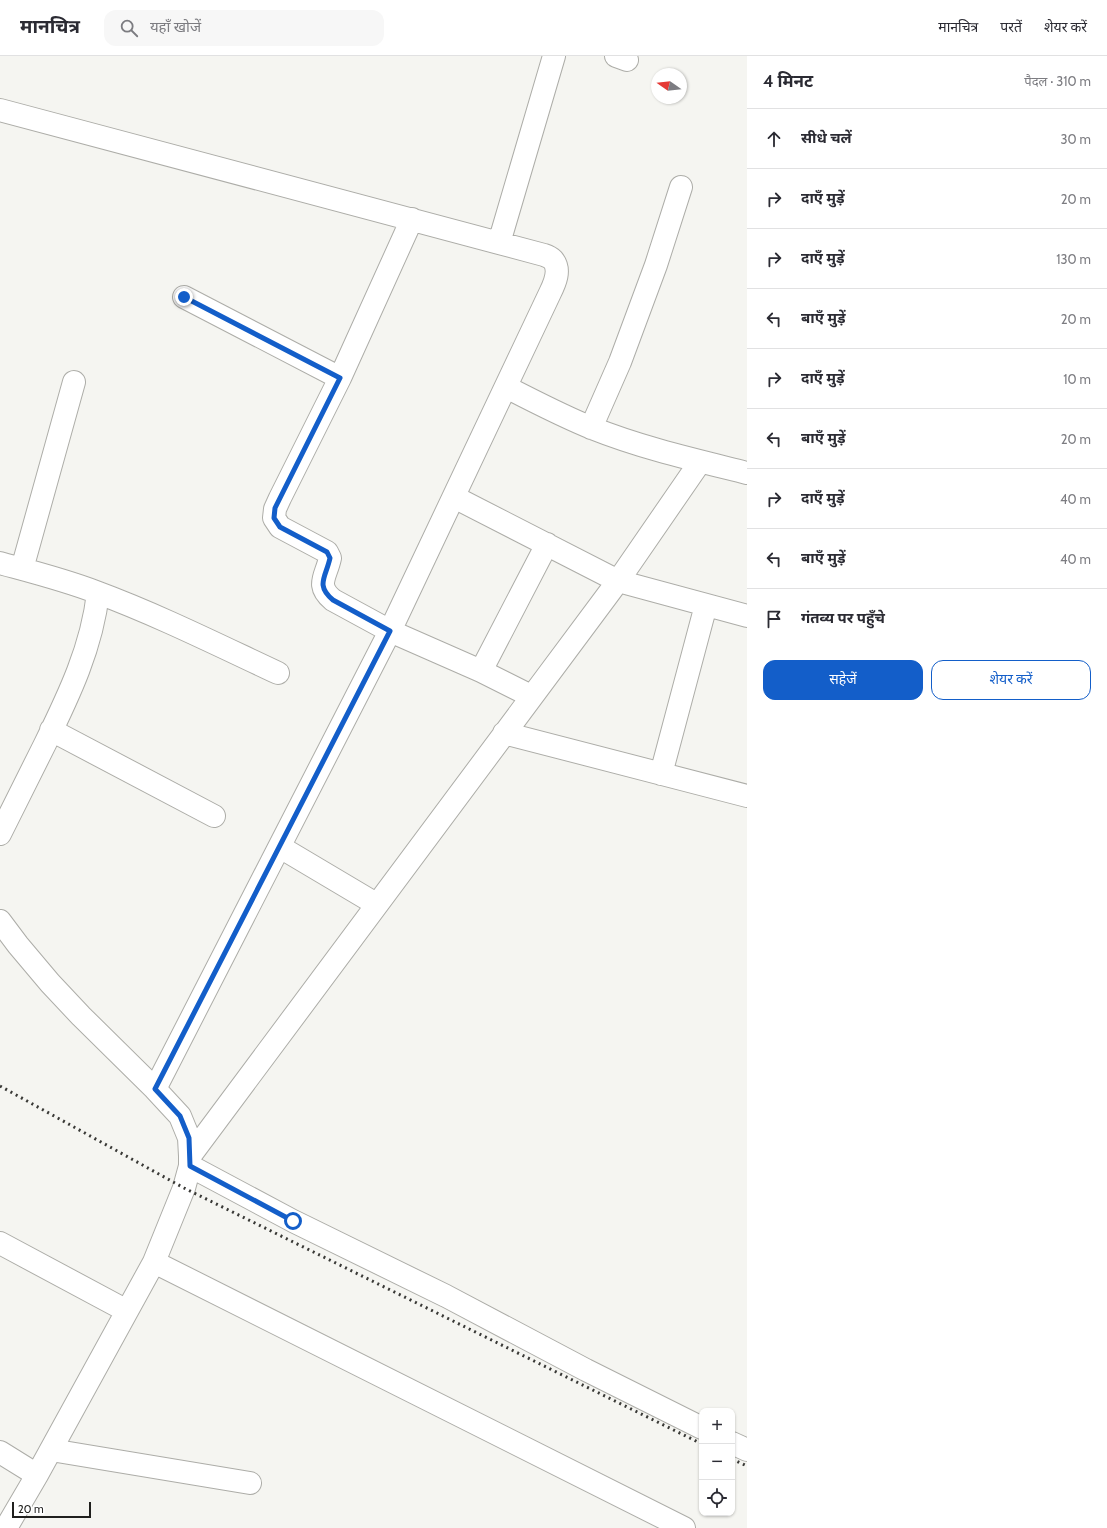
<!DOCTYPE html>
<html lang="hi">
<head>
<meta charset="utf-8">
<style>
	:root { --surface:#fff; --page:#f7f7f7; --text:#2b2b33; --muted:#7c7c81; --line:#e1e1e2; --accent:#135ec9 }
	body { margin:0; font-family:Cabin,"Noto Sans Devanagari",sans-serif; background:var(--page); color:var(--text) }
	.controls { position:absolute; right:12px; bottom:12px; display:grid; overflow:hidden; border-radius:8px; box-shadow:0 1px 3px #0004 }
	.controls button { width:36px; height:36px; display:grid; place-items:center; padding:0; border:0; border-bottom:1px solid var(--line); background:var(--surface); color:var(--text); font:20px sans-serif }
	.compass { position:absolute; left:651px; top:12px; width:36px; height:36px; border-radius:50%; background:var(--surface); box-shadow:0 1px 3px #0004; rotate:284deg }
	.scale { position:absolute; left:12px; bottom:10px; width:79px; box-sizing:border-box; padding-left:4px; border:2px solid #20201e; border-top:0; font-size:11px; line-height:14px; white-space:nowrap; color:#20201e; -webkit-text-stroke:3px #fff; paint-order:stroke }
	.stop { position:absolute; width:12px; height:12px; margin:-9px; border:3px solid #135ec9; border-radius:50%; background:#fff }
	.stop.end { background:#135ec9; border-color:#fff; box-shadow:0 1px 4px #0008 }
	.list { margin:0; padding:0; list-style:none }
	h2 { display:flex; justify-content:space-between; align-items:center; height:52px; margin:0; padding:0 16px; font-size:17px }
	h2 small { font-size:13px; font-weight:400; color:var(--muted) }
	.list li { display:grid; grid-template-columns:26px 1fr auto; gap:12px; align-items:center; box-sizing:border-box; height:60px; padding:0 16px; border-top:1px solid var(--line) }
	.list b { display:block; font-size:15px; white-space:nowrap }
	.list em { font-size:13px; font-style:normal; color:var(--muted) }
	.actions { display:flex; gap:8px; padding:12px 16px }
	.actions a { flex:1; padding:9px 0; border:1px solid var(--accent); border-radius:12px; text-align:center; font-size:14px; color:var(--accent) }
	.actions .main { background:var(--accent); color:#fff }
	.icon { flex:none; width:22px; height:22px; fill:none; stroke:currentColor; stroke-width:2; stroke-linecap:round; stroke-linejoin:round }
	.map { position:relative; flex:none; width:747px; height:1472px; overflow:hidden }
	header { display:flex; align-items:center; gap:24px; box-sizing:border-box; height:56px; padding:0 20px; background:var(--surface); border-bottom:1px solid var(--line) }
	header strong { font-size:19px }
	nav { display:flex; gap:22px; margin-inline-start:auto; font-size:14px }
	.search { width:280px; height:36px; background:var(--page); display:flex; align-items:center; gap:10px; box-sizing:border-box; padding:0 14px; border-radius:12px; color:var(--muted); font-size:15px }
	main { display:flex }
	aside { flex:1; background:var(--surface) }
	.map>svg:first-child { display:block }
</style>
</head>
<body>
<header>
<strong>मानचित्र</strong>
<div class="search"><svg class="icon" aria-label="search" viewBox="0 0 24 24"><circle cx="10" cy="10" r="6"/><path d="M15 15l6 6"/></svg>यहाँ खोजें</div>
<nav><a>मानचित्र</a><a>परतें</a><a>शेयर करें</a></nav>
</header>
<main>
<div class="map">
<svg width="747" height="1472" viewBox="0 0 747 1472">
	<rect width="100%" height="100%" fill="#f5f5f1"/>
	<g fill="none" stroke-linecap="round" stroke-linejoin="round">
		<defs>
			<path id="street" d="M616,0L627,4
				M0,54L544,199C547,200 551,202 553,204C561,214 555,227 550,237L390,575L155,1033
				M412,163L340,322L280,442L275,453L274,462L280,471L327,496L330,502C326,521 315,529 333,544L390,575L481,615L531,640
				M499,187L554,0
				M184,241L340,322
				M506,331C534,345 562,360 592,372C642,392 695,404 747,417
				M591,372L620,306L656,209L681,131
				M454,441L618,525L747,560
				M0,507C33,516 65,524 96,536C158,559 218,589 278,617
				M22,513L74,326
				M481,615L547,488
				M51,674L214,760
				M504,677L747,740
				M661,718L706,549
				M0,778C15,748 30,718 45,688C69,639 92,591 98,537
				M280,791L376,848
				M0,865L18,889L50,927L81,960L155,1033L180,1060L189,1082L190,1100V1110L184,1132L154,1206L37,1419L6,1472
				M190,1100L618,525L700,406
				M190,1110L293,1165L446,1240L586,1314L702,1372
				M0,1187L127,1255
				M154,1206L684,1472
				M732,1387L747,1394
				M51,1394L250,1427
				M0,1396L37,1419"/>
		</defs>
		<!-- street casing -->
		<use href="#street" stroke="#adada8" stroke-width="24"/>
		<!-- street -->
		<use href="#street" stroke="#fff" stroke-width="22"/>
		<!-- rail -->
		<path stroke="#393936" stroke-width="3" stroke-dasharray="2 4" stroke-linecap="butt" d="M0,1030L184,1132L702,1388
			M732,1403L747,1410"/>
	</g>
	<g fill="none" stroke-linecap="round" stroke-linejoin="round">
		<!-- route -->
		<path stroke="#135ec9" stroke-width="5" d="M184,241L340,322L275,452L274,462L280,471L327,496L330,502C326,521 315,529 333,544L390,575L155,1033L180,1060L189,1082L190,1110L293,1165"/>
	</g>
</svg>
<div class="controls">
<button>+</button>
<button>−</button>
<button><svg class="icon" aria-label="locate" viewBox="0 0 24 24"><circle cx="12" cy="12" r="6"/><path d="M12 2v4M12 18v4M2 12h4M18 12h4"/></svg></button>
</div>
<svg class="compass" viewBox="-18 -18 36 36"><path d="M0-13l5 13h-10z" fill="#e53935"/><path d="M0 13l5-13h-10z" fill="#7c7c81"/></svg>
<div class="scale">20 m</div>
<div class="stop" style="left:293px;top:1165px"></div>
<div class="stop end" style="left:184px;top:241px"></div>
</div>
<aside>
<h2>4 मिनट<small>पैदल · 310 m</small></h2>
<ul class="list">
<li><svg class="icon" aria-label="ahead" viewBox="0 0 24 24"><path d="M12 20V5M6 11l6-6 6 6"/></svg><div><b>सीधे चलें</b></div><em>30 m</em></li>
<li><svg class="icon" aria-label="right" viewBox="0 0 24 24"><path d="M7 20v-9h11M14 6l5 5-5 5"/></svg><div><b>दाएँ मुड़ें</b></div><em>20 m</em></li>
<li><svg class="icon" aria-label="right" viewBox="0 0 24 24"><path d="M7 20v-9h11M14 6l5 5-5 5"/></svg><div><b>दाएँ मुड़ें</b></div><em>130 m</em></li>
<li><svg class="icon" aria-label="left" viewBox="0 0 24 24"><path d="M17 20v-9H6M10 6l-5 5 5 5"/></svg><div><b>बाएँ मुड़ें</b></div><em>20 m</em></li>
<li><svg class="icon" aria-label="right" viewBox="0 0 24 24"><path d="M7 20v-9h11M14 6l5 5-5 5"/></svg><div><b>दाएँ मुड़ें</b></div><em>10 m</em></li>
<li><svg class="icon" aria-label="left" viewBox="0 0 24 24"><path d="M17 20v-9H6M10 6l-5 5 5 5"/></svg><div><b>बाएँ मुड़ें</b></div><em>20 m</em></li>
<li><svg class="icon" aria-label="right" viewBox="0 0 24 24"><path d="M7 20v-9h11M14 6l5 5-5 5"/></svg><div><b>दाएँ मुड़ें</b></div><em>40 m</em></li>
<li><svg class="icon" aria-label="left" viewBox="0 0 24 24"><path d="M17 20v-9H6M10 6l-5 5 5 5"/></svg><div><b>बाएँ मुड़ें</b></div><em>40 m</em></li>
<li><svg class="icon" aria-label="arrive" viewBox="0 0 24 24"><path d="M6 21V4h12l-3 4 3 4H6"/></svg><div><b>गंतव्य पर पहुँचे</b></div></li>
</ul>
<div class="actions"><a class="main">सहेजें</a><a>शेयर करें</a></div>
</aside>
</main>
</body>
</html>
